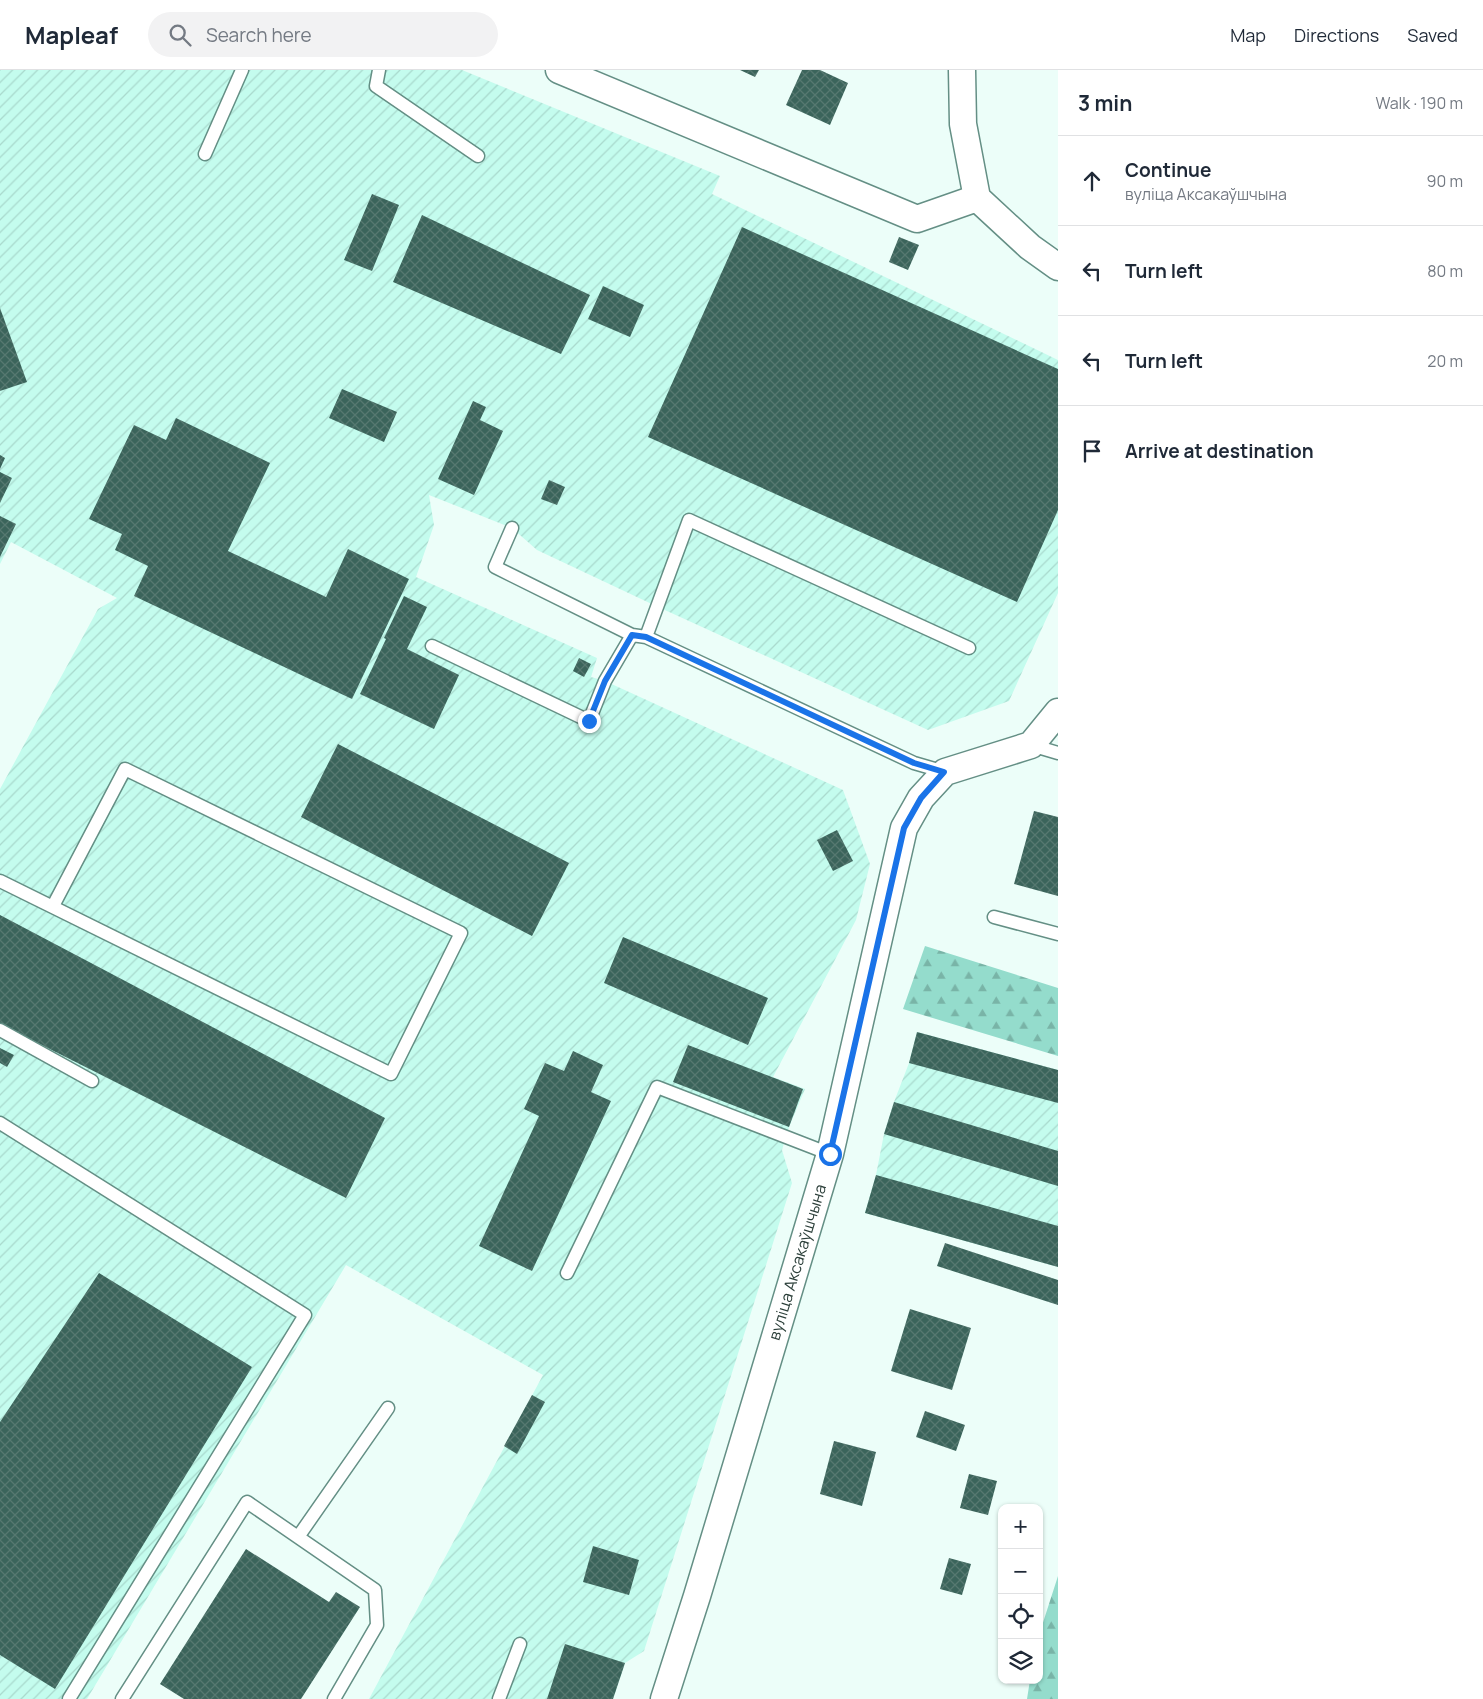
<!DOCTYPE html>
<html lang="en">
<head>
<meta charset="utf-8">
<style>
	:root { --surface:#fff; --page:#f2f2f3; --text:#1f2937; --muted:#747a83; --line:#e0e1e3 }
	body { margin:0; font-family:Manrope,sans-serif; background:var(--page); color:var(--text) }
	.controls { position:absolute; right:15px; bottom:15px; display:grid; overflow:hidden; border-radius:10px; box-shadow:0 1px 4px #0004 }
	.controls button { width:45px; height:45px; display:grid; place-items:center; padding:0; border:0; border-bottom:1px solid var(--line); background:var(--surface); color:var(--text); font:25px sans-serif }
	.stop { position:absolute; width:15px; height:15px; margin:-11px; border:4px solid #1a73e8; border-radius:50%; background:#fff }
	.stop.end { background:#1a73e8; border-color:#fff; box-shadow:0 1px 5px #0008 }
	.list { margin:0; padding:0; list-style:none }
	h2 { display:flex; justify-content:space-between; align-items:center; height:65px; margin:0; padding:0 20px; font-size:21px }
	h2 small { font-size:16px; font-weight:400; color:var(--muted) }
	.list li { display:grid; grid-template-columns:32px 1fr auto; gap:15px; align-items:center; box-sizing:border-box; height:90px; padding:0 20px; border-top:1px solid var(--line) }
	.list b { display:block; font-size:19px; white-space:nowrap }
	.list p { margin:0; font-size:16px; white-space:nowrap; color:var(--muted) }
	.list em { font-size:16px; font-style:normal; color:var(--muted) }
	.icon { flex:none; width:28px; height:28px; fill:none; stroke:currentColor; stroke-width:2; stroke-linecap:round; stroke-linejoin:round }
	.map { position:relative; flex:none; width:1058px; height:1629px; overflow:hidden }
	header { display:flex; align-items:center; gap:30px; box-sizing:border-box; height:70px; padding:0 25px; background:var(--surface); border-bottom:1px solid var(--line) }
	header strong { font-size:24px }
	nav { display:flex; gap:28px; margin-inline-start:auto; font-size:18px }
	.search { width:350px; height:45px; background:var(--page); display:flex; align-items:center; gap:12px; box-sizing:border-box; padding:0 18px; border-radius:28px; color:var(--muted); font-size:19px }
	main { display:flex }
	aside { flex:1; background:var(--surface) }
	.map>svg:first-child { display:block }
</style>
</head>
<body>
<header>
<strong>Mapleaf</strong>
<div class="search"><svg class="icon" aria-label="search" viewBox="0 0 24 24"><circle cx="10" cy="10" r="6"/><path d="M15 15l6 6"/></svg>Search here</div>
<nav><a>Map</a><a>Directions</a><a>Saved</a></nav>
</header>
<main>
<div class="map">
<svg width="1058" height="1629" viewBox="0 0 1058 1629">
	<defs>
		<pattern id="industrial-furrows" width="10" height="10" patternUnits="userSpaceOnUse" patternTransform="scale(1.25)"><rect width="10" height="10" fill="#c4fcee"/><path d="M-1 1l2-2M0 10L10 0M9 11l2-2" fill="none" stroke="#a9d9cd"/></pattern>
		<pattern id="forest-firs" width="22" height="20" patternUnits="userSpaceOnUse" patternTransform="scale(1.25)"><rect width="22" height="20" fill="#94dccc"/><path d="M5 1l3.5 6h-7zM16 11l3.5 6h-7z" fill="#79b4a7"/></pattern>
		<pattern id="building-cross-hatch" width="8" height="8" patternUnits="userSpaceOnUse" patternTransform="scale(1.25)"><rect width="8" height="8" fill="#3b645b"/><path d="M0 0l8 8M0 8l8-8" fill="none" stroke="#567870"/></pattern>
	</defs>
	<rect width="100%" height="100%" fill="#ecfef9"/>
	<!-- industrial -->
	<path fill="url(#industrial-furrows)" d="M0,0H462L720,106L712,124L1058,290V523L1009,631L928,660L656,536L537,480L512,458L429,425L434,455L416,507L597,588L591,607L605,611L843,720L870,794L856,850L773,1007L805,1019L789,1057L782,1080L792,1113L644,1581L625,1593L613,1629H369L543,1305L346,1195L87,1629H0V719L98,539L117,528L11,472L0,494Z
		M917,962L1058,1000V1197L865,1143L876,1105L884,1064L894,1032L909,993Z"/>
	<!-- forest -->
	<path fill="url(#forest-firs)" d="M925,876L1058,918V986L903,939Z
		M1058,1506V1629H1027L1030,1610H1039V1565Z"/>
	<!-- building -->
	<path fill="url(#building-cross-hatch)" d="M740,0H759L755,7Z
		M802,0H820L848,13L830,55L786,35Z
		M372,124L399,135L372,201L344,190Z
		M422,145L590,225L561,284L393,212Z
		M742,157L1058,299V440L1017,532L648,367Z
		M899,167L919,175L908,200L889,192Z
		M603,216L644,235L630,267L588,249Z
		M0,238L27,312L0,321Z
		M342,319L397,342L384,372L329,348Z
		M473,331L486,337L480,350L503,361L474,425L438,409Z
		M176,348L270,393L228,481L326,527L348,479L409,509L352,629L134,526L148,496L115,480L122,464L89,449L134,355L166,370Z
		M0,385L5,388L0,399Z
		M0,402L12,408L0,433Z
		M549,410L565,417L557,435L541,429Z
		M0,446L16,454L0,487Z
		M404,526L427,537L407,579L459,605L434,659L360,624L386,569L384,568Z
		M579,588L591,594L584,607L573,601Z
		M338,674L569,793L532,866L301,747Z
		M1034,741L1058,747V826L1014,814Z
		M837,760L853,791L833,801L817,770Z
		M0,845L385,1048L346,1128L0,954Z
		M623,867L768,928L748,975L604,913Z
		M917,962L1058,1000V1033L909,993Z
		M688,975L803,1019L789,1057L673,1012Z
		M0,978L14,985L7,997L0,993Z
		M573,981L603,995L591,1022L611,1031L532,1201L479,1176L539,1046L524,1039L545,993L564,1001Z
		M894,1032L1058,1081V1116L884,1064Z
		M876,1105L1058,1156V1197L865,1143Z
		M945,1173L1058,1210V1235L937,1196Z
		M99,1203L252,1297L55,1619L0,1585V1352Z
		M910,1239L971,1258L952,1320L891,1301Z
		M532,1325L545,1332L517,1384L504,1376Z
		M925,1341L965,1355L956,1381L916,1367Z
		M834,1371L876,1382L862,1436L820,1424Z
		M969,1404L997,1411L988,1445L960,1438Z
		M593,1476L639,1490L629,1525L583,1512Z
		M246,1479L329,1532L336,1522L360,1537L301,1629H184L160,1614Z
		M949,1488L971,1494L962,1525L940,1519Z
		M565,1574L625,1593L613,1629H547Z"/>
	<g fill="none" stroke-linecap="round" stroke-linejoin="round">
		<defs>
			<path id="lane" d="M379,0L376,16L478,86
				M205,84L242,0
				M512,458L495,497L632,565L646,567L914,693L945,702
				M646,567L689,450L969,578
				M432,576L589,651L605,611L632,565
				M1031,675L1058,683
				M0,811L391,1004L461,863L125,699L53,836
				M994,847L1058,864
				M0,960L92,1011
				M0,1053L305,1245L69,1629
				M567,1203L657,1017L830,1084
				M298,1467L388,1338
				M122,1629L247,1432L375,1520L377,1555L334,1629
				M499,1629L520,1574"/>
			<path id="street" d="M559,0L917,149L977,128
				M962,0L963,54L977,128L1030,177L1058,197
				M664,1629L697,1526L830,1084L904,758L921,728L945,702L1031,675L1058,642"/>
		</defs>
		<!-- lane casing -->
		<use href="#lane" stroke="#648f85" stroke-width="15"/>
		<!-- street casing -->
		<use href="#street" stroke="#648f85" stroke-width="29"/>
		<!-- lane -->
		<use href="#lane" stroke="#fff" stroke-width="12"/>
		<!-- street -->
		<use href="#street" stroke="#fff" stroke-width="26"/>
	</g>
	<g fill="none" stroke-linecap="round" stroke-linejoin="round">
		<!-- route -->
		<path stroke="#1a73e8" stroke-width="6" d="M589,651L605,611L632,565L646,567L914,693L944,702L921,728L904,758L830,1084"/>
	</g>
	<g text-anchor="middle" stroke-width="5" stroke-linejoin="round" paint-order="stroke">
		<!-- street labels -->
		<g font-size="16" fill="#2d403b" stroke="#fff">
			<text transform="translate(797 1192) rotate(-73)" y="6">вуліца Аксакаўшчына</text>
		</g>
	</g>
</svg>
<div class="controls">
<button>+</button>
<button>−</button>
<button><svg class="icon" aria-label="locate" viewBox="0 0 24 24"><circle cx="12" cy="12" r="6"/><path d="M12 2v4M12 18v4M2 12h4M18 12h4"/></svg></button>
<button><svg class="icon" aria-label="layers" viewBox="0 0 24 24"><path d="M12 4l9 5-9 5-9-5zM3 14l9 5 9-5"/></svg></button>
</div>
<div class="stop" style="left:830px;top:1084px"></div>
<div class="stop end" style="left:589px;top:651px"></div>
</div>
<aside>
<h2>3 min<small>Walk · 190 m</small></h2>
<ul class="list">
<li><svg class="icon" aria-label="ahead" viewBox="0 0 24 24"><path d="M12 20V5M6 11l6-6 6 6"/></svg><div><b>Continue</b><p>вуліца Аксакаўшчына</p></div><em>90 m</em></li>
<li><svg class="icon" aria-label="left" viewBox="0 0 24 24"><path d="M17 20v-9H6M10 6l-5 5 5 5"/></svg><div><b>Turn left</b></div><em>80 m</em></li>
<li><svg class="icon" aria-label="left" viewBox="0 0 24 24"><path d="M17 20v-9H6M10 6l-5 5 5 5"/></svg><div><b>Turn left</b></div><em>20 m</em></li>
<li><svg class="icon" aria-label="arrive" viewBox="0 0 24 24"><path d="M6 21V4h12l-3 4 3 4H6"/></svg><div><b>Arrive at destination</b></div></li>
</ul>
</aside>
</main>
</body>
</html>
